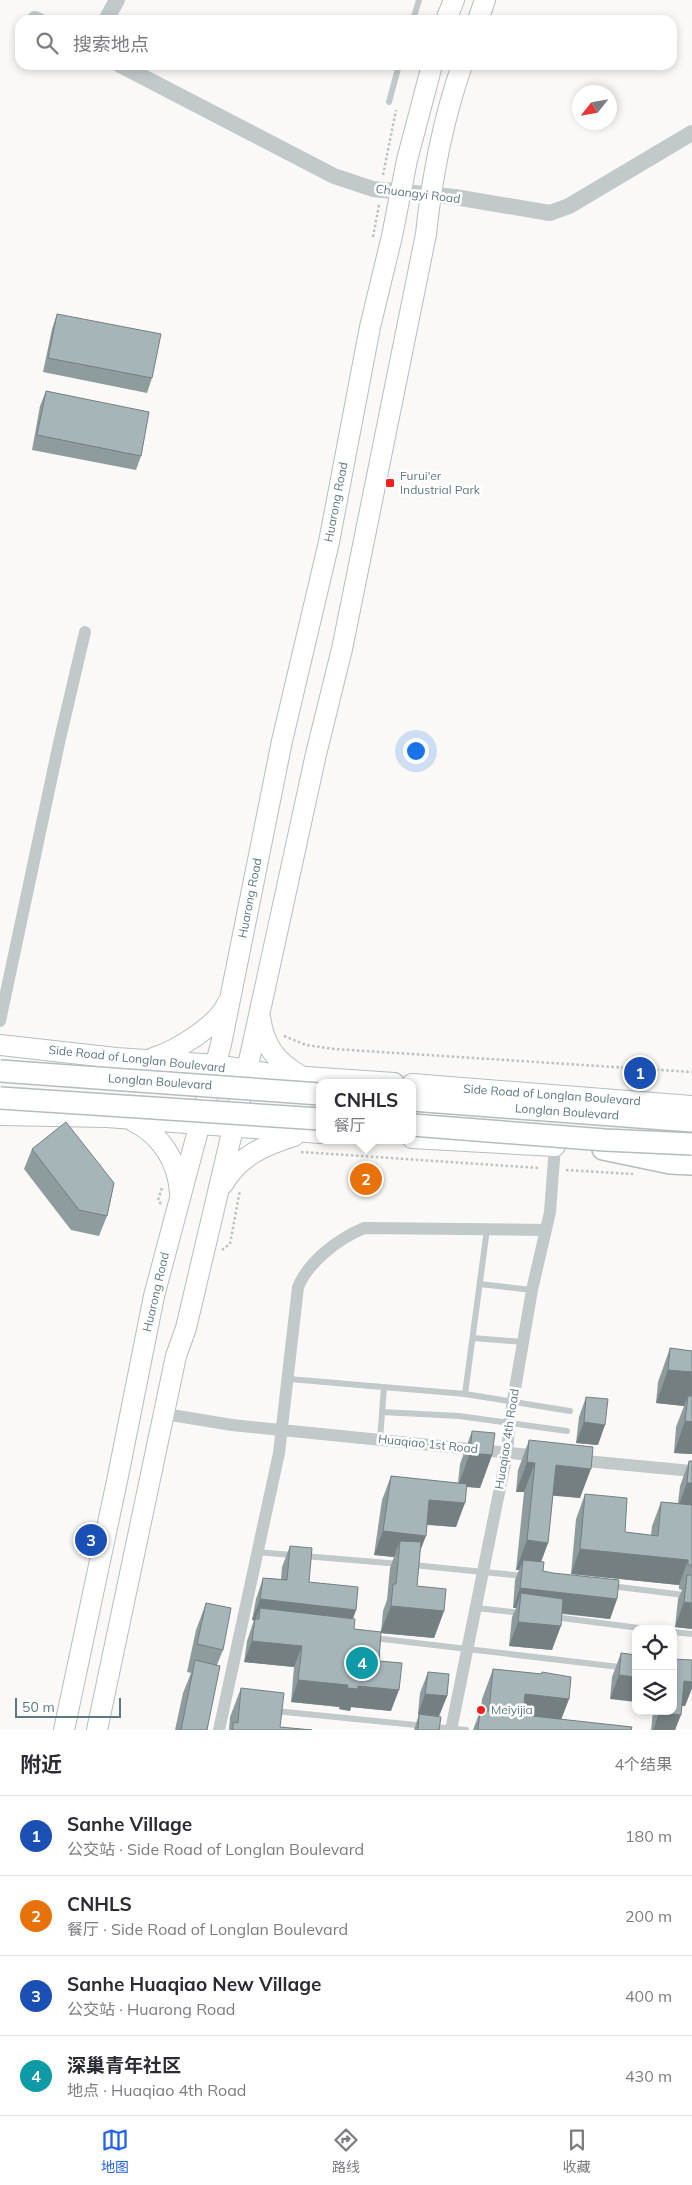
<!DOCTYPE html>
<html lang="zh">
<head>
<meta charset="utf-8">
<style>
	:root { --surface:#fff; --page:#f2f2f3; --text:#2b2b33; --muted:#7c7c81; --line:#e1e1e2; --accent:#2563eb }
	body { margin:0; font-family:Mulish,"Noto Sans SC",sans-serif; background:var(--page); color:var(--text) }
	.controls { position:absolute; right:15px; bottom:15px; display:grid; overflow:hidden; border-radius:10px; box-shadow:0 2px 8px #0003 }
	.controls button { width:45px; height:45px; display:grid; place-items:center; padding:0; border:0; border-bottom:1px solid var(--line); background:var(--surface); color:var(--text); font:25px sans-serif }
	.compass { position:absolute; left:572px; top:85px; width:45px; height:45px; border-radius:50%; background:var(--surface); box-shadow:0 2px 8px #0003; rotate:239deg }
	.scale { position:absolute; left:15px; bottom:12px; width:106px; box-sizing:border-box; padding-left:5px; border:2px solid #5e787f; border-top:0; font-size:14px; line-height:18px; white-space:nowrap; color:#5e787f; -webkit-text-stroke:4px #fff; paint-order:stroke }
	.you { position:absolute; left:415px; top:750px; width:18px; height:18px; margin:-12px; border:4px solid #fff; border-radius:50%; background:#1a73e8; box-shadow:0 0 0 8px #1a73e833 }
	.badge { display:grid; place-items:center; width:32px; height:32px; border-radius:50%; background:var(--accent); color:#fff; font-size:16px; font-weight:700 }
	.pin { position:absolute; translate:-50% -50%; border:2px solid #fff; box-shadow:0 1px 5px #0006 }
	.popup { position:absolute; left:316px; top:1079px; width:100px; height:65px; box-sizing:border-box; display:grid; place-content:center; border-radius:10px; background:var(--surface); filter:drop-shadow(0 1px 4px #0005); font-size:16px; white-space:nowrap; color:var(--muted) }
	.popup b { font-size:19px; color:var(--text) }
	.popup::after { content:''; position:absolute; left:50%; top:100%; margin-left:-10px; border:10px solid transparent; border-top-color:var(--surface) }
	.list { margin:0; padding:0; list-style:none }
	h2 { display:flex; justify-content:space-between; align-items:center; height:65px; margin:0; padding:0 20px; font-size:21px }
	h2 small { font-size:16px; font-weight:400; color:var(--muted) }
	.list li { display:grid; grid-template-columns:32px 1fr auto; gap:15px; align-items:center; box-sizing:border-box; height:80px; padding:0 20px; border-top:1px solid var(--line) }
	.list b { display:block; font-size:19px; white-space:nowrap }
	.list p { margin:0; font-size:16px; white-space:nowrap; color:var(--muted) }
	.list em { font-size:16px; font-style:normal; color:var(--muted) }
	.icon { flex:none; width:28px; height:28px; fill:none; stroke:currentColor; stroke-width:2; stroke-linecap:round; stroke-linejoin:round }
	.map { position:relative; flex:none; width:692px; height:1730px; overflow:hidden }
	.search { position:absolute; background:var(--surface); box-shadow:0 2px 8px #0003; left:15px; right:15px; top:15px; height:55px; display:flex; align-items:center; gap:12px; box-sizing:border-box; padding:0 18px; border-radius:15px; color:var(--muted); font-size:19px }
	.sheet { height:385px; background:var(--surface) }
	nav { display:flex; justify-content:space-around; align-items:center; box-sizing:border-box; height:70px; border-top:1px solid var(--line); background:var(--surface); font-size:14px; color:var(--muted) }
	nav a { display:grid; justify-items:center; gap:2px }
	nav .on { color:var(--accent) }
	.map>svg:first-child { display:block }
</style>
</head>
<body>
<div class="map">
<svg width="692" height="1730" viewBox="0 0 692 1730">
	<rect width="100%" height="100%" fill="#faf9f7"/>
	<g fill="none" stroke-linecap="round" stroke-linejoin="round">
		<defs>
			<path id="primary" d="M446,20L454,0
				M478,20L485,0
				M260,1017C264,1046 276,1062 301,1076
				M0,1045L116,1058L217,1065L277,1075L394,1083
				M153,1058C176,1051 219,1025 228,1002
				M412,1084L692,1106
				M0,1115L107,1117L320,1133
				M133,1121C161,1135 178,1161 180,1193
				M412,1138L555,1146
				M223,1184C239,1156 265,1145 294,1136
				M64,1730L118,1476L154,1296L221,1044L282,741L329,542L370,327L392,236L407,160L432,65
				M97,1730L176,1356L186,1328L251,1052L316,754L342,649L426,234C432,176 443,120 462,65"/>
			<path id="trunk" d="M412,1100L692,1121
				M603,1149L670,1163L692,1164"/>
		</defs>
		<!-- primary casing -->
		<use href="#primary" stroke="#b5bdc0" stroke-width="22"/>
		<!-- trunk casing -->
		<use href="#trunk" stroke="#b5bcbe" stroke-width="24"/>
		<!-- path -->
		<path stroke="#bcc1c3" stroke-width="2.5" stroke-dasharray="2.5 2.5" stroke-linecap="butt" d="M383,175L396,110
			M373,237L379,205
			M284,1036L306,1045L334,1049L692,1072
			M301,1152L539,1168
			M566,1170L633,1174
			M161,1204L158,1200L162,1188
			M222,1250L230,1244L240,1190"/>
		<!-- service -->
		<path stroke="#c2c9cb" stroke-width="6" d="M413,20L419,0
			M389,102L399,65
			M480,1284L532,1290
			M473,1338L523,1342
			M289,1379L465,1394L570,1411
			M465,1394L487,1229
			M382,1412L459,1416L567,1431
			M380,1439L384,1387
			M256,1552L400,1564
			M413,1565L524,1576
			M611,1586L692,1596
			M476,1608L521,1613
			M554,1617L647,1629
			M673,1632L692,1634
			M374,1638L636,1669
			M275,1711L466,1730"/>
		<!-- minor -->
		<path stroke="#c2c9cb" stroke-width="12" d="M0,1021L59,743L85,632
			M165,1414L232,1425L540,1456
			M575,1460L692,1471
			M219,1730L279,1453L298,1287C309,1261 338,1239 364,1228L546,1230
			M451,1730L507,1453L510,1418L532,1290L550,1212L555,1146"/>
		<!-- tertiary -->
		<path stroke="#c2c9cb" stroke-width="16" d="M35,19L38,20
			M106,20L117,0
			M120,65L334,176L373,189L455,197L550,213L569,206L692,133"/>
		<!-- primary -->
		<use href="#primary" stroke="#fff" stroke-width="20"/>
		<!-- trunk -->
		<use href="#trunk" stroke="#fff" stroke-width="21"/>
		<defs>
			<path id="trunk-bridge" d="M0,1071L320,1094
				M0,1098L320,1119
				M412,1125L605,1140L692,1144"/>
		</defs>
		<!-- trunk-bridge casing -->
		<use href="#trunk-bridge" stroke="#b5bcbe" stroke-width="24" stroke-linecap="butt"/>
		<!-- trunk-bridge -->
		<use href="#trunk-bridge" stroke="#fff" stroke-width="21"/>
	</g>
	<!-- wall -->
	<path fill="#8f9c9e" d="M57,314L152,378L147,393L43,372L52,329Z
		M46,391L141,456L136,470L32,450L40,406Z
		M32,1149L107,1216L99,1236L71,1230L24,1169Z
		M670,1348L692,1351V1454L674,1453L676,1427L684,1406L656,1403L658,1382Z
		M586,1397L598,1445L576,1443L579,1417Z
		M472,1431L492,1455L480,1488L466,1487L456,1527L427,1525L420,1551L417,1586L444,1611L434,1638L381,1633L379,1661L391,1711L351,1707L350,1711L339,1709L340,1707L291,1702L294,1667L244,1662L247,1641L254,1620H252L256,1599L263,1578L281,1579L282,1567L290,1546L309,1582L356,1610L353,1619L354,1629L381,1632L383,1611L387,1600L390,1568L394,1557L374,1555L382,1500L391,1476L458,1483L460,1464Z
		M529,1440L580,1498L553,1495L548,1543L541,1562L543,1571L617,1599L610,1619L562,1614L552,1650L509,1646L512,1617L516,1608H513L515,1580L519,1570H516L524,1492H516L518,1470Z
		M689,1461H692V1629L675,1627L678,1599L682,1590L679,1589V1585L571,1574L576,1519L585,1494L625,1532L651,1535L652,1526L661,1502L678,1503L680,1486Z
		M206,1603L223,1650L217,1665L207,1730H175L183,1693L191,1673L187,1672L196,1630Z
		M621,1653L636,1655L610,1699L612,1677Z
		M692,1660V1688L685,1706H682L675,1730H651L653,1711H673Z
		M493,1669L541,1674L542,1672L569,1699L561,1719L631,1730H473L480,1711H481L482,1699Z
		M428,1672L447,1696L439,1716V1730H414L419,1714H418L420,1693Z
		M241,1688L280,1727L312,1730H229L230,1717Z"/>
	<!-- shaded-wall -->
	<path fill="#747f81" d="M668,1370L692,1372V1407L688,1396L684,1406L656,1403Z
		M685,1421L692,1422V1454L674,1453Z
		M584,1422L605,1425L598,1445L576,1443Z
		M470,1453L492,1455L480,1488L458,1486Z
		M527,1462L535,1463L524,1492H516Z
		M556,1465L591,1469L580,1498L545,1495Z
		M687,1483H692V1509L678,1507Z
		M429,1500L465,1503L456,1527L421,1524Z
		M383,1531L426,1536L417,1559L400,1541L394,1557L374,1555Z
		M527,1540L548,1543L537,1572L523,1560L519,1570H516Z
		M580,1549L688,1560L679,1585L571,1574Z
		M520,1588L617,1599L610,1619L519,1608L521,1593L516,1608H513Z
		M260,1599L356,1610L348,1631L260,1608L255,1621L252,1620Z
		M684,1602L692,1603V1629L675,1627Z
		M391,1606L444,1611L434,1638L380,1633Z
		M518,1622L561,1626L552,1650L509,1646Z
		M252,1641L302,1646L294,1667L244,1662Z
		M619,1675L636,1677V1702L610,1699Z
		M298,1680L348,1685L340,1707L291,1702Z
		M684,1681L692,1682V1688L685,1706L675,1705Z
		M358,1686L399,1690L391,1711L351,1707L350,1711L339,1709L347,1688Z
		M425,1694L447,1696L439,1716L418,1714Z
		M525,1694L569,1699L558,1728L514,1723Z
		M659,1713L681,1715L675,1730H653Z"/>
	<!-- building -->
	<path fill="#a6b5b8" stroke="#747f81" d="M57,314L161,334L152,378L48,358Z
		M46,391L149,412L141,456L37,435Z
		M66,1122L114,1183L107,1216L79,1210L32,1149Z
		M670,1348L692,1351V1372L668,1370Z
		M688,1396H692V1422L685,1421Z
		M586,1397L608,1399L605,1425L584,1422Z
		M472,1431L495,1433L492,1455L470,1453Z
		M529,1440L593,1447L591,1469L556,1465L548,1543L527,1540L535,1463L527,1462Z
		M689,1461H692V1483H687Z
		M391,1476L467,1484L465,1503L429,1500L426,1536L383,1531Z
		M585,1494L627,1498L625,1532L658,1536L661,1502L692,1505V1565H688V1560L580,1549Z
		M400,1541L421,1542L417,1586L446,1589L444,1611L391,1606L393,1584H396Z
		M290,1546L312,1548L309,1582L358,1587L356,1610L260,1599L263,1578L287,1580Z
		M523,1560L544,1562L543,1571L553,1573L619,1580L617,1599L520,1588Z
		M687,1575H692V1603L684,1602Z
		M521,1593L563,1599L561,1626L518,1622Z
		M206,1603L231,1608L223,1650L197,1644Z
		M260,1608L355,1619L354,1629L381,1632L379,1661L402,1663L399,1690L358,1686V1689L347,1688L348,1685L298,1680L302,1646L252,1641L255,1619H259Z
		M621,1653L636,1655V1677L619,1675Z
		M673,1659L692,1660V1682L684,1681L681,1715L659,1713V1711H673Z
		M195,1660L220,1666L207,1730H181Z
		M493,1669L542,1674V1672L571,1677L569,1699L525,1694L523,1715L632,1727L631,1730H478L480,1711H489Z
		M428,1672L449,1674L447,1696L425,1694Z
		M241,1688L284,1693L280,1727L312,1730H233V1722L238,1723Z
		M419,1714L441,1717L439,1730H418Z"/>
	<!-- markers -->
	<g fill="#f3201e" stroke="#fff" stroke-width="2">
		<rect x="385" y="478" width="10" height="10" rx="2.5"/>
		<circle cx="481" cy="1710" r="5"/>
	</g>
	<g text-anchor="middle" stroke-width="5" stroke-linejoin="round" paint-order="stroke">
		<!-- street labels -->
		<g font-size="12" fill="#5e787f" stroke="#fff">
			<text transform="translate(418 194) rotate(7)" y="4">Chuangyi Road</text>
			<text transform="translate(336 502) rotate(-79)" y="4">Huarong Road</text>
			<text transform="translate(250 898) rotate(-79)" y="4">Huarong Road</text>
			<text transform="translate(137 1059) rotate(6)" y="4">Side Road of Longlan Boulevard</text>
			<text transform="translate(160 1082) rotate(4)" y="4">Longlan Boulevard</text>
			<text transform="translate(552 1095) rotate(4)" y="4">Side Road of Longlan Boulevard</text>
			<text transform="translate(567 1112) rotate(4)" y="4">Longlan Boulevard</text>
			<text transform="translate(156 1292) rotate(-77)" y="4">Huarong Road</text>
			<text transform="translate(507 1439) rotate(-81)" y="4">Huaqiao 4th Road</text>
			<text transform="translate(428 1444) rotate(6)" y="4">Huaqiao 1st Road</text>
		</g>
		<!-- poi labels -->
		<g font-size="12" fill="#5e787f" stroke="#fff" text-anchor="start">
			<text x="400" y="480">Furui'er<tspan x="400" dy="14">Industrial Park</tspan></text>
			<text x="491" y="1714">Meiyijia</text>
		</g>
	</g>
</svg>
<div class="controls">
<button><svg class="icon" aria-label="locate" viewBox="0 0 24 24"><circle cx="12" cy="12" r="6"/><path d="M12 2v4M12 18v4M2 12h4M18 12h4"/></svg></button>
<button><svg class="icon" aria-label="layers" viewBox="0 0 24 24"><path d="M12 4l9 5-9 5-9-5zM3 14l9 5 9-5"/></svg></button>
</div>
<svg class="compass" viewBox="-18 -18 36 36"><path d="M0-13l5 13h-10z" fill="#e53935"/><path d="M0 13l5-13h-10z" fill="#7c7c81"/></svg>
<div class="scale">50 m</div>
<div class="you"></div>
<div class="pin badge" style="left:640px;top:1073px;background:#1a4fb4">1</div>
<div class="pin badge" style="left:366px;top:1179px;background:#e8710a">2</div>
<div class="popup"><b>CNHLS</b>餐厅</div>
<div class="pin badge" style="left:91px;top:1540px;background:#1a4fb4">3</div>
<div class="pin badge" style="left:362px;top:1663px;background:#0f9aa8">4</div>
<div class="search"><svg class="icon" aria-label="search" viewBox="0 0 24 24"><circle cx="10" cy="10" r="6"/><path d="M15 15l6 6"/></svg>搜索地点</div>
</div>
<section class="sheet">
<h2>附近<small>4个结果</small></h2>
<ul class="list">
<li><span class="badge" style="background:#1a4fb4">1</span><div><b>Sanhe Village</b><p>公交站 · Side Road of Longlan Boulevard</p></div><em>180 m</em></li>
<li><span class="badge" style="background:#e8710a">2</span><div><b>CNHLS</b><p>餐厅 · Side Road of Longlan Boulevard</p></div><em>200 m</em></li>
<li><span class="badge" style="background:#1a4fb4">3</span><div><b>Sanhe Huaqiao New Village</b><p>公交站 · Huarong Road</p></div><em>400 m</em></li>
<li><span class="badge" style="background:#0f9aa8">4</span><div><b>深巢青年社区</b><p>地点 · Huaqiao 4th Road</p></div><em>430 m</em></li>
</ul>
</section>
<nav>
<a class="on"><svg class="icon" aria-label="map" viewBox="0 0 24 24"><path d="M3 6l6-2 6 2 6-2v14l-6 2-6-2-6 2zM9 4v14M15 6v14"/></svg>地图</a>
<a><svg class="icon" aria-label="directions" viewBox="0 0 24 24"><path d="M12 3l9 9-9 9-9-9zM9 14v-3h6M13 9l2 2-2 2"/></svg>路线</a>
<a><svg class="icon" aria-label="saved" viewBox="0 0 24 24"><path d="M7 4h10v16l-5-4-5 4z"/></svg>收藏</a>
</nav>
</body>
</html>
